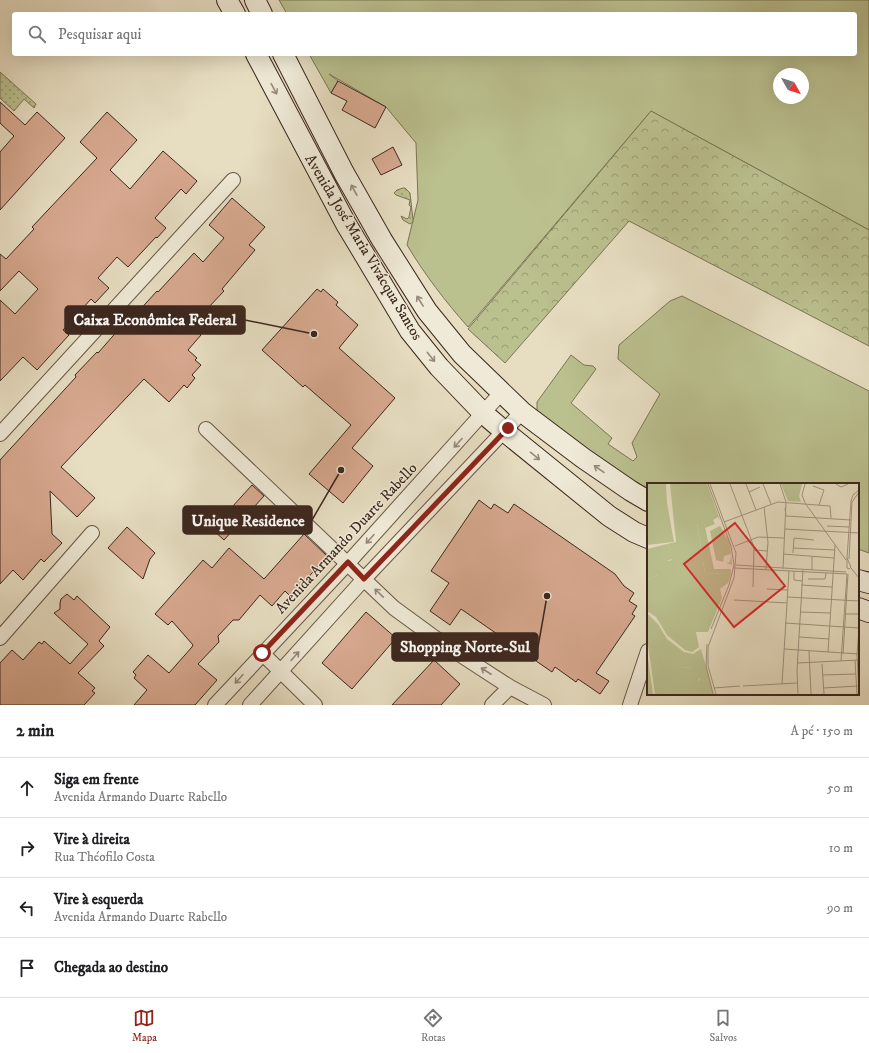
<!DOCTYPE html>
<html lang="pt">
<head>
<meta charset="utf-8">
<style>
	:root { --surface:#fff; --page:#f6f6f6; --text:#202124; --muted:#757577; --line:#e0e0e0; --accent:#8f2418 }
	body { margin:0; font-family:"IM FELL DW Pica",serif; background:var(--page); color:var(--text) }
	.compass { position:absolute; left:773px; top:68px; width:36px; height:36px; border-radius:50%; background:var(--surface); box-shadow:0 4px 16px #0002; rotate:129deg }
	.stop { position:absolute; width:12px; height:12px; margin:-9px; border:3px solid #8f2418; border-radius:50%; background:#fff }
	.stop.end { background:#8f2418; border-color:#fff; box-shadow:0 1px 4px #0008 }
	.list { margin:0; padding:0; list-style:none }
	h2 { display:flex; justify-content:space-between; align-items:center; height:52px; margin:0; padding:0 16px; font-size:17px }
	h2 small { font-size:13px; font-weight:400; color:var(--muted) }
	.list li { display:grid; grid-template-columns:26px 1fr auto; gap:12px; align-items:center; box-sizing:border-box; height:60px; padding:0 16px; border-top:1px solid var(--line) }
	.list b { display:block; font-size:15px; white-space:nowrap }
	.list p { margin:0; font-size:13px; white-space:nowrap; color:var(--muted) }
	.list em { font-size:13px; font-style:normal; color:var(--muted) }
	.icon { flex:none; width:22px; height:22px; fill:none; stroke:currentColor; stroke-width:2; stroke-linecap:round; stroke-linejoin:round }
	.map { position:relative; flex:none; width:869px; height:705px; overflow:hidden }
	.search { position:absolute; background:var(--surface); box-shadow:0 4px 16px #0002; left:12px; right:12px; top:12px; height:44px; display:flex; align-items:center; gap:10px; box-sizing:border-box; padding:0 14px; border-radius:4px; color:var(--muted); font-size:15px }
	.sheet { height:292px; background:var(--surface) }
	nav { display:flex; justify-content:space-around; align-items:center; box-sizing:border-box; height:56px; border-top:1px solid var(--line); background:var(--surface); font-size:11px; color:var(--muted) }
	nav a { display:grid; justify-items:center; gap:2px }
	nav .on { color:var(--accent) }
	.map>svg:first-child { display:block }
</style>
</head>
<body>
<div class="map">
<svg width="869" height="705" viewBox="0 0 869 705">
	<defs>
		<pattern id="forest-crowns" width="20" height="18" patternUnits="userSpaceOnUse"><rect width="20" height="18" fill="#bbc08f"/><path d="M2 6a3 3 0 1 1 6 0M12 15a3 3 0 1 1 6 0" fill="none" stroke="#999c74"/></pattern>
		<pattern id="garden-dots" width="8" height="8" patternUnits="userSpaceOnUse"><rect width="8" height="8" fill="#bbc08f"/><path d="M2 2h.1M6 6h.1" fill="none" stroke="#999c74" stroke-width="1.8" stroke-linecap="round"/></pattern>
	</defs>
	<rect width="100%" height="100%" fill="#e7dec2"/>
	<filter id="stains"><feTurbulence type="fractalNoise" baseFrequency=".005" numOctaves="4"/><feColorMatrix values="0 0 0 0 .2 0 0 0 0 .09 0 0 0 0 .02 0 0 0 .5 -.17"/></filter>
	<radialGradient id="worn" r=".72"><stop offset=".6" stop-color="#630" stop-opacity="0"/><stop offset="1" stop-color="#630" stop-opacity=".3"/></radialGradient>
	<!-- green -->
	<path fill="#bbc08f" stroke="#7c7456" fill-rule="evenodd" d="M279,0H869V230L651,111L468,327C445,301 425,275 407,245L418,200L416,143L386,107L329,74L338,81L331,93L309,54H855V14H287ZM779,74H803V98H779Z
		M682,296L869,391V553L858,549V484H648V489L596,457L537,413V402L571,355L584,365L593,366L596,369L571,403L612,438L608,444L633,461L637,457L632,443L660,394L618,359L619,345L670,301Z"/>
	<!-- forest -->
	<path fill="url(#forest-crowns)" stroke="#7c7456" d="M651,111L869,230V346L629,221L505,363L468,329Z"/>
	<!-- garden -->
	<path fill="url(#garden-dots)" stroke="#7c7456" d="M0,72L36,104L34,108L24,99L14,111L0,98Z
		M403,188H405L410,193L413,220V222L410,224L403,220L401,216L407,219L409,217L411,207L409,205L410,200L396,195L394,193L397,190Z"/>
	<!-- building -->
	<path fill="#d7a88f" stroke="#3c271e" d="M338,81L386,107L375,128L342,110L347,101L331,93Z
		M0,102L25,125L37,112L65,138L0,210V152L14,136L0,123Z
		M107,112L137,140L110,170L130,189L163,151L197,181L186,194L181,189L155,218L166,228L157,238L156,237L128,267L117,257L98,278L109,288L95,303L91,299L63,330L69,335L37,370L23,357L0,381V300L15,314L38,289L19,271L0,291V254L6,259L34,229L32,227L97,158L80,142Z
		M393,147L402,165L381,175L372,159Z
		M232,198L265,227L249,245L255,250L222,289L224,291L191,326L201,335L188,350L197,358L195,360L201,365L192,375L195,378L187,388L184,385L169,402L144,379L61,467L95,498L77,517L50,491L52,534L62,543L44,562L41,559L23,580L13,570L0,584V460L76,377L75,375L97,352L98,353L134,312L136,314L157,291L158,292L194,253L203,262L224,238L209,225Z
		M317,289L321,292L323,289L338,302L336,305L358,325L339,348L395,398L352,448L373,466L343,503L309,474L351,425L305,385L303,387L262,350Z
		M252,485L264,496L224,540L212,529Z
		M479,500L491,509L494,504L508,513L514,504L615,574L624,586L634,593L629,601L637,606L632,614L635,616L596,673L609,681L600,694L578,679L576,682L555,667L552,672L461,609L450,625L430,611L449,583L431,571Z
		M127,527L155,553L150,559L143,579L108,548Z
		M304,534L327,556L291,597L285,591L272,606L260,595L239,620H233L218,636L219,642L198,664L217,680L195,705H134L147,690L134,678L136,675L133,672L148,655L169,673L192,647L193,645L172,621L168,625L155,614L203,560L212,568L229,548L264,579Z
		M67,594L74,600L77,596L110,627L99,641L104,646L78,673L95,688L92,691L95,693L84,705H0V663L12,650L23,660L39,642L42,644L44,641L70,664L88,644L54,613L60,609V603L61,599Z
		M366,612L396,638L352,689L322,663Z
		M434,660L460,684L441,705H392Z"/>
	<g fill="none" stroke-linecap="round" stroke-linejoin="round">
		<defs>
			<path id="street" d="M206,429L394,608L431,635L459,654L510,687L544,705
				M0,434L233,180
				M0,638L92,533
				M262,653L315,705
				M215,705L348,563L501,393
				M250,705L364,579L522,412
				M492,705L510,687
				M630,705L648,651"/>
			<path id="secondary" d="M227,0L235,14
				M255,0L262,14
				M256,54L346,224L410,331L439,367L484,414L504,431L609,516L634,532L648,538
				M283,54L344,173L382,240L427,311L462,354L522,412L583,458L631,491L648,501
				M858,580L869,583
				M858,608L869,612"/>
		</defs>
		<!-- street casing -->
		<use href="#street" stroke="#675547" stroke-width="16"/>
		<!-- secondary casing -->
		<use href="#secondary" stroke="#3c271e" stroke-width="22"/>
		<!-- street -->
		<use href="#street" stroke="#efead7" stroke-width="14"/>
		<!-- secondary -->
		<use href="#secondary" stroke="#efead7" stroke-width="20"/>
	</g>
	<!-- one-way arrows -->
	<defs><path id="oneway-shaft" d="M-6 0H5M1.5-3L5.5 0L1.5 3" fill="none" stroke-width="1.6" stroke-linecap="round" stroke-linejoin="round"/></defs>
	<g stroke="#96887a">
		<use href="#oneway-shaft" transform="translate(274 89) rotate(62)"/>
		<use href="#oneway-shaft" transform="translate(354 190) rotate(-119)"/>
		<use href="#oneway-shaft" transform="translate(420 301) rotate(-122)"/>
		<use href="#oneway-shaft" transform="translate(431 357) rotate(51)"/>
		<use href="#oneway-shaft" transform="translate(458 443) rotate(132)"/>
		<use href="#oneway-shaft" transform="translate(535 456) rotate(39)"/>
		<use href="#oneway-shaft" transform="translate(599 469) rotate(-145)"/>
		<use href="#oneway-shaft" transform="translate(370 539) rotate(132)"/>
		<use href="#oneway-shaft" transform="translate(379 593) rotate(-136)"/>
		<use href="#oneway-shaft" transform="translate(295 656) rotate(-48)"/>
		<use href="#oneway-shaft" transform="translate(486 671) rotate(-147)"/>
		<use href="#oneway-shaft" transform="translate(239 679) rotate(132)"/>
	</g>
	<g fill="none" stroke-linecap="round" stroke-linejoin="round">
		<!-- route -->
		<path stroke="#8f2418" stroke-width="5" d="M262,653L348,562L364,579L508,428"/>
	</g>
	<g text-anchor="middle" stroke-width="3" stroke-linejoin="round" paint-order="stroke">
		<!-- street labels -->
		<g font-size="15" fill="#3c271e" stroke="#efead7">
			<text transform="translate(364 247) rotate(59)" y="5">Avenida José Maria Vivácqua Santos</text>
			<text transform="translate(346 538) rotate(-47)" y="5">Avenida Armando Duarte Rabello</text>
		</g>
	</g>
	<!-- overview -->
	<g transform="translate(647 483)">
		<rect width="212" height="212" fill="#e7dec2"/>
		<path d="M23,1H60L73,37L71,34L66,37L68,41L58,45L57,39L50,41L58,90L84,91L81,100L73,106L75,115L61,149H49L52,164L45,169L38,167L20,152L9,134L0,128V97L11,92L20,78L25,77L19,70L24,66L20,61L29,59ZM134,1H155L152,13L154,19L141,18ZM73,43L83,60L85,82L79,80L83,79L84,71L77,73L76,79L69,77L63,48Z" fill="#bbc08f"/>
		<path d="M0,1H19L20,20L27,59L0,62ZM57,39L67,86H84V91L58,90L50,40ZM20,61L24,66L20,70L23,71L25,76L20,78L22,90L18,95L11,92L0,97V66ZM0,130L11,141L20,156L37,169L46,171L54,166L67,211H8L0,155ZM44,184L53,196L51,199L10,187ZM0,168L3,190L6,211H0Z" fill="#bbc08f" fill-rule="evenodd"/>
		<path d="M46,184L53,193L51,199L47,201L17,198L10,190L12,186Z" fill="#bbc08f"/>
		<path fill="none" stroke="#a39580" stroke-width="1" d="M61,1L84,63L87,82L82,102L64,146M63,1L89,70L87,95L61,164V183L69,211M83,1L107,64L106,104M99,1L109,27M116,1L124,21M133,1L139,19L136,86M158,1L155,12L158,20L199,77M189,1L194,4L201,1M166,3L177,7L172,22M102,9L113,4M117,24L121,59L119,86M138,25L139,33L204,37M77,39L131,19L183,23L184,35M180,43L202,44M138,46L212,50M88,63L111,54L137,55M146,65L188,67M107,67L121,68M146,70L147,55L167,57M136,71L187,75M200,75L204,18L206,12L212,7M200,75L204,84L202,86L200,85ZM202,76L205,19L212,9M89,82L199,89M87,85L200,91M204,85L212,95M165,87V74M147,88V97L155,98M161,96H178L179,90M154,102L185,104M120,106L141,107M140,114L212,118M87,117L140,120M153,129L183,130M199,131H212M138,140L212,145M152,154L182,156M60,161L59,183L66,211M137,166L212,171M162,168L164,211M181,169L188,62M196,171L201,91M208,177L210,211M194,178L200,91M150,180L212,177M175,181L177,211M176,192L209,191M135,201L142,88M96,203L150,200M67,205L93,203M176,205L211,203M151,211L150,187L156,87M212,211L210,171L212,146"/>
		<path fill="#d62828" fill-opacity="0.15" stroke="#d62828" stroke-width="2" d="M88,40L138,103L87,144L37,81Z"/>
		<rect width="212" height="212" fill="none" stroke="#3c271e" stroke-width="2"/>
	</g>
	<!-- callouts -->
	<path fill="none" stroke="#3c271e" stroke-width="1.5" d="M314 334L245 320M341 470L312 520M547 596L538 647"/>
	<g fill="#3c271e" stroke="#efead7" stroke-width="1.5">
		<circle cx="314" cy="334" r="4"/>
		<circle cx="341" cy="470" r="4"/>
		<circle cx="547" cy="596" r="4"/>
	</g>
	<g fill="#3c271e" stroke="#3c271e" stroke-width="1.5">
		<rect x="65" y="306" width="180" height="28" rx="4"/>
		<rect x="183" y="506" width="129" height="28" rx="4"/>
		<rect x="392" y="633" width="146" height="28" rx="4"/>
	</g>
	<g font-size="16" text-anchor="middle" font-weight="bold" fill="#fff">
		<text x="155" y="325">Caixa Econômica Federal</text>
		<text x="248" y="526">Unique Residence</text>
		<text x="465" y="652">Shopping Norte-Sul</text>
	</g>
	<rect width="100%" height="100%" filter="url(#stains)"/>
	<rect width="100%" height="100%" fill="url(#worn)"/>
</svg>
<svg class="compass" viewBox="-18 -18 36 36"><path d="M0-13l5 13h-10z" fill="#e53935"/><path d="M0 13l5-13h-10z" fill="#757577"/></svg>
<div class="stop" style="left:262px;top:653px"></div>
<div class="stop end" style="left:508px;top:428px"></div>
<div class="search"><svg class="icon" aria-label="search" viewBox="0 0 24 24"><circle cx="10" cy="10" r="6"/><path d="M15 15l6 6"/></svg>Pesquisar aqui</div>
</div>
<section class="sheet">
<h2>2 min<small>A pé · 150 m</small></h2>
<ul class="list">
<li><svg class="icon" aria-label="ahead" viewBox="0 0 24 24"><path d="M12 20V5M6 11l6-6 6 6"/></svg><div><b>Siga em frente</b><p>Avenida Armando Duarte Rabello</p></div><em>50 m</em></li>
<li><svg class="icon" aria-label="right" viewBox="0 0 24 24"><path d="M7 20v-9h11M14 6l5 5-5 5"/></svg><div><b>Vire à direita</b><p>Rua Théofilo Costa</p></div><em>10 m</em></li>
<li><svg class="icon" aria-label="left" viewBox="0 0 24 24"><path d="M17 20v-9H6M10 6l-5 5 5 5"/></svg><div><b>Vire à esquerda</b><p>Avenida Armando Duarte Rabello</p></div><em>90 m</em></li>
<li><svg class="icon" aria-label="arrive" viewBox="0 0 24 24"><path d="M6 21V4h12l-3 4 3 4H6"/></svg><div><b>Chegada ao destino</b></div></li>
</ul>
</section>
<nav>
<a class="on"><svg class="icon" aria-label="map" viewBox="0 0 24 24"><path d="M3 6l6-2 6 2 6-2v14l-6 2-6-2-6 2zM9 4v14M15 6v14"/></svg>Mapa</a>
<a><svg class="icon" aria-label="directions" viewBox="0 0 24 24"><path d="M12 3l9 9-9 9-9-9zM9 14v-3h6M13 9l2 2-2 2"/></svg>Rotas</a>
<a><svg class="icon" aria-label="saved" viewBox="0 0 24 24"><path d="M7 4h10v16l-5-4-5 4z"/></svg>Salvos</a>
</nav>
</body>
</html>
